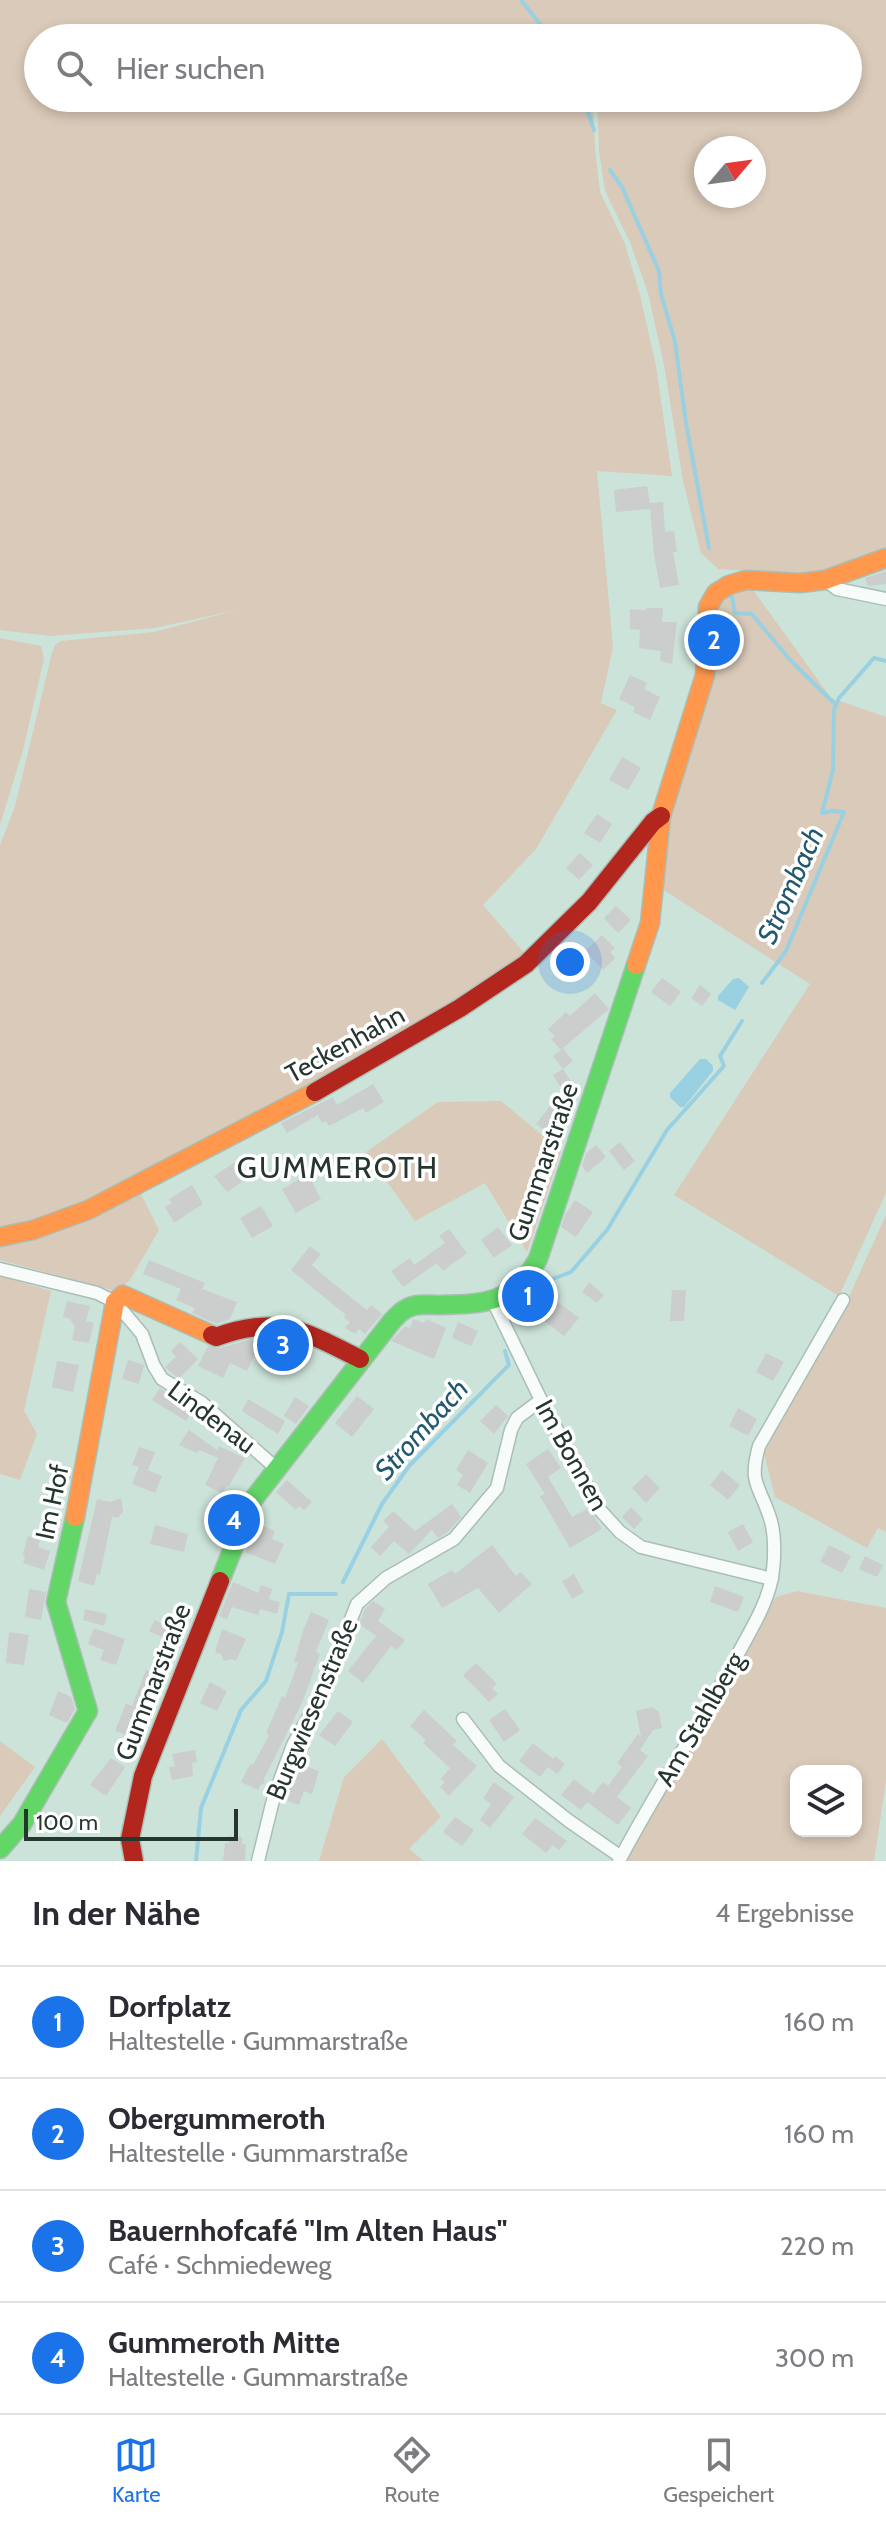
<!DOCTYPE html>
<html lang="de">
<head>
<meta charset="utf-8">
<style>
	:root { --surface:#fff; --page:#f7f7f7; --text:#2b2b33; --muted:#7c7c81; --line:#e1e1e2; --accent:#1a73e8 }
	body { margin:0; font-family:Cabin,sans-serif; background:var(--page); color:var(--text) }
	.controls { position:absolute; right:24px; bottom:24px; display:grid; overflow:hidden; border-radius:16px; box-shadow:0 4px 12px #0003 }
	.controls button { width:72px; height:72px; display:grid; place-items:center; padding:0; border:0; border-bottom:2px solid var(--line); background:var(--surface); color:var(--text); font:40px sans-serif }
	.compass { position:absolute; left:694px; top:136px; width:72px; height:72px; border-radius:50%; background:var(--surface); box-shadow:0 4px 12px #0003; rotate:61deg }
	.scale { position:absolute; left:24px; bottom:20px; width:214px; box-sizing:border-box; padding-left:8px; border:4px solid #25362f; border-top:0; font-size:22px; line-height:28px; white-space:nowrap; color:#25362f; -webkit-text-stroke:6px #fff; paint-order:stroke }
	.you { position:absolute; left:570px; top:962px; width:28px; height:28px; margin:-20px; border:6px solid #fff; border-radius:50%; background:#1a73e8; box-shadow:0 0 0 12px #1a73e833 }
	.badge { display:grid; place-items:center; width:52px; height:52px; border-radius:50%; background:var(--accent); color:#fff; font-size:26px; font-weight:700 }
	.pin { position:absolute; translate:-50% -50%; border:4px solid #fff; box-shadow:0 2px 8px #0006 }
	.list { margin:0; padding:0; list-style:none }
	h2 { display:flex; justify-content:space-between; align-items:center; height:104px; margin:0; padding:0 32px; font-size:34px }
	h2 small { font-size:26px; font-weight:400; color:var(--muted) }
	.list li { display:grid; grid-template-columns:52px 1fr auto; gap:24px; align-items:center; box-sizing:border-box; height:112px; padding:0 32px; border-top:2px solid var(--line) }
	.list b { display:block; font-size:30px; white-space:nowrap }
	.list p { margin:0; font-size:26px; white-space:nowrap; color:var(--muted) }
	.list em { font-size:26px; font-style:normal; color:var(--muted) }
	.icon { flex:none; width:44px; height:44px; fill:none; stroke:currentColor; stroke-width:2; stroke-linecap:round; stroke-linejoin:round }
	.map { position:relative; flex:none; width:886px; height:1861px; overflow:hidden }
	.search { position:absolute; background:var(--surface); box-shadow:0 4px 12px #0003; left:24px; right:24px; top:24px; height:88px; display:flex; align-items:center; gap:20px; box-sizing:border-box; padding:0 28px; border-radius:44px; color:var(--muted); font-size:30px }
	.sheet { height:552px; background:var(--surface) }
	nav { display:flex; justify-content:space-around; align-items:center; box-sizing:border-box; height:112px; border-top:2px solid var(--line); background:var(--surface); font-size:22px; color:var(--muted) }
	nav a { display:grid; justify-items:center; gap:4px }
	nav .on { color:var(--accent) }
	.map>svg:first-child { display:block }
</style>
</head>
<body>
<div class="map">
<svg width="886" height="1861" viewBox="0 0 886 1861">
	<rect width="100%" height="100%" fill="#cce3d9"/>
	<!-- green -->
	<path fill="#dacab9" fill-rule="evenodd" d="M0,0H886V551L830,572L807,575L718,569L701,553L683,481L664,365L648,293L630,242L605,191L599,151L597,98H848V38H38V98H593L595,149L600,192L625,244L640,295L656,366L672,476L597,471L613,647L601,703L617,710L536,849L483,905L527,956L457,1005L87,1206L32,1225L0,1229V845L15,806L52,653L55,645L61,641L154,632L237,610L155,628L50,636L0,630ZM706,148H754V196H706Z
		M751,587L831,698L886,717V1193L839,1296L674,1195L810,984L662,889L672,805L694,742L713,670L715,612L728,593Z
		M0,638L41,646L44,659L23,750L0,825Z
		M501,1101L561,1151L527,1252L485,1183L415,1221L366,1152L438,1102Z
		M140,1192L159,1230L130,1280L116,1291L0,1260V1243Z
		M886,1215V1532L878,1528L867,1548L775,1497L764,1453L847,1301Z
		M0,1276L51,1291L24,1411L37,1434L20,1480L0,1474Z
		M797,1591L886,1608V1781L874,1861H625L776,1597ZM796,1771H856V1831H796Z
		M382,1739L441,1817L409,1849L424,1861H319L344,1777Z
		M0,1741L35,1767L0,1816Z"/>
	<!-- water -->
	<path fill="#99d1e2" d="M739,978L749,987L735,1010L718,1000V996L733,979Z
		M700,1059H706L713,1066V1071L684,1107H680L670,1097V1093Z"/>
	<g fill="none" stroke-linecap="round" stroke-linejoin="round">
		<!-- stream -->
		<path stroke="#99d1e2" stroke-width="4" d="M521,0L551,38
			M583,98L594,130
			M610,170L622,187L659,271L661,294L675,342L686,423L709,548
			M731,593L735,613L752,614L790,660L836,705
			M762,983L786,951L844,812L833,811L822,813L833,770L834,710L839,698L874,658L886,661
			M537,1285L571,1272L607,1230L667,1130L724,1066L720,1056L742,1021
			M343,1582L382,1504L409,1466L509,1365L505,1351
			M196,1861L201,1808L241,1710L266,1681L282,1632L289,1594H336"/>
	</g>
	<!-- building -->
	<path fill="#cbcecd" d="M647,486L650,503L663,502L665,532L674,531L677,552H673L679,585L660,588L654,554L650,509L616,512L614,490Z
		M886,571V584L868,586L865,578Z
		M646,608H663L662,622H677L672,664L660,661L661,651L639,648L640,630L630,629V609L646,610Z
		M630,675L647,683L644,689L660,697L650,720L633,712L635,707L619,699Z
		M622,757L641,768L628,790L609,780Z
		M597,814L612,824L600,843L584,833Z
		M580,853L593,865L579,880L566,868Z
		M616,906L631,920L618,933L604,918Z
		M602,935L615,948L610,952L615,958L603,970L585,951Z
		M662,978L681,992L670,1006L651,992Z
		M700,985L711,994L702,1006L691,998Z
		M595,993L609,1009L563,1048L573,1061L563,1069L553,1056L561,1050L551,1039L555,1036L548,1029L566,1012L570,1016Z
		M563,1069L576,1089L566,1096L553,1075Z
		M373,1084L384,1102L366,1113L363,1108L329,1126L326,1121L322,1123L318,1115L287,1133L281,1123L333,1097L337,1105Z
		M553,1102L565,1111L551,1135L536,1124Z
		M620,1142L635,1161L624,1170L609,1151Z
		M596,1145L606,1157L587,1173L582,1166L586,1153Z
		M238,1160L245,1171L238,1176L242,1182L227,1192L214,1176Z
		M308,1174L321,1199L296,1213L282,1189Z
		M192,1185L203,1204L174,1223L165,1207L172,1203L169,1199Z
		M575,1200L593,1212L576,1237L561,1227L565,1215Z
		M261,1206L273,1226L252,1238L240,1218Z
		M498,1227L512,1245L494,1258L481,1240Z
		M449,1229L467,1253L443,1271L437,1263L403,1287L391,1271L410,1258L414,1265L445,1243L439,1236Z
		M310,1246L321,1254L312,1265L323,1275L367,1310L371,1305L382,1314L365,1334L359,1329L355,1334L345,1328L350,1322L344,1318L346,1315L291,1270Z
		M149,1260L205,1283L202,1289L237,1302L230,1319L216,1324L192,1313L195,1308L176,1300L181,1289L143,1274Z
		M589,1282L604,1295L597,1303L582,1292Z
		M672,1290H686L684,1321H670Z
		M550,1296L579,1318L564,1336L535,1314Z
		M67,1301L90,1306L86,1321L94,1323L89,1343L72,1340L75,1327L70,1319L63,1317Z
		M413,1319L424,1323L426,1319L446,1328L434,1359L391,1341L405,1326L410,1328Z
		M458,1322L478,1331L471,1346L452,1338Z
		M269,1337L288,1339L298,1344L288,1364L262,1351Z
		M255,1338L260,1342L247,1371L230,1363L223,1378L198,1366L208,1346L220,1348Z
		M180,1342L198,1359L179,1379L165,1367L176,1357L171,1351Z
		M766,1353L784,1362L773,1381L756,1372Z
		M128,1360L144,1365L139,1384L122,1379Z
		M57,1361L79,1365L73,1392L52,1387Z
		M160,1388L184,1403L182,1406L192,1412L186,1421L152,1400Z
		M357,1396L374,1409L352,1437L335,1423Z
		M295,1397L309,1406L296,1424L284,1416Z
		M248,1399L285,1421L278,1434L242,1411Z
		M496,1405L508,1416L494,1434L480,1421Z
		M738,1408L757,1419L748,1436L729,1426Z
		M189,1430L217,1450L219,1446L245,1458L229,1486L227,1485L222,1493L205,1485L218,1458L199,1450L197,1453L179,1445Z
		M139,1447L155,1452L148,1470L145,1469L162,1476L155,1493L132,1484L139,1467L132,1465Z
		M548,1449L561,1468L548,1477L572,1517L589,1508L602,1529L570,1548L540,1496L545,1494L526,1464Z
		M468,1450L488,1463L470,1493L457,1485L463,1475L456,1470Z
		M52,1466L73,1469L70,1481L50,1477Z
		M722,1470L740,1485L728,1500L710,1485Z
		M646,1474L660,1488L646,1503L632,1488Z
		M287,1480L312,1502L304,1510L299,1506L296,1510L276,1492Z
		M121,1498L123,1511L118,1518L112,1517L100,1575L97,1574L94,1586L78,1581L97,1499L110,1502Z
		M452,1504L461,1517L448,1532L438,1538L432,1530L409,1554L394,1541L380,1556L371,1547L389,1527L383,1521L393,1511L415,1531Z
		M631,1507L643,1519L634,1529L622,1517Z
		M256,1523L275,1531L272,1539L284,1544L275,1564L245,1552Z
		M743,1524L753,1542L738,1551L728,1532Z
		M155,1525L188,1534L184,1552L150,1544Z
		M28,1536L40,1540L38,1547L50,1551L44,1570L23,1563L25,1557L23,1554Z
		M492,1545L516,1576L521,1572L532,1584L499,1613L478,1588L442,1608L428,1584L452,1570L455,1574Z
		M829,1545L851,1556L842,1573L820,1562Z
		M865,1556L883,1565L877,1577L859,1569Z
		M574,1574L584,1592L572,1599L562,1581Z
		M233,1582L258,1593L261,1585L272,1589L269,1599L280,1602L277,1614L260,1609L258,1615L232,1607L227,1619L219,1616Z
		M715,1586L744,1597L738,1612L710,1602Z
		M29,1589L46,1592L41,1620L25,1617Z
		M373,1601L385,1609L378,1621L405,1640L397,1650L391,1646L363,1683L348,1671L376,1636L359,1624L365,1609Z
		M85,1609L107,1614L104,1626L83,1620Z
		M311,1612L329,1620L316,1652L320,1654L302,1703L264,1779L265,1783L261,1784L258,1790L241,1782L250,1764L253,1765L269,1735L266,1733L282,1696L285,1698L298,1663L294,1662L303,1631Z
		M155,1620L167,1626L169,1621L186,1629L179,1645L149,1631Z
		M94,1628L125,1639L116,1665L100,1660L104,1650L88,1644Z
		M222,1629L246,1639L236,1661L231,1659L224,1661L221,1654L215,1652Z
		M9,1632L29,1635L24,1665L6,1663Z
		M476,1663L497,1684L492,1688L498,1694L489,1702L463,1675Z
		M146,1670L166,1679L159,1697L150,1693L134,1737L115,1731L126,1703L132,1706Z
		M210,1682L227,1691L217,1711L200,1703Z
		M58,1691L71,1697L75,1709L67,1723L49,1715Z
		M652,1707L659,1712L662,1728L653,1730L640,1750L648,1756L617,1797L631,1808L618,1825L587,1802L603,1782L608,1786L622,1767L617,1763L638,1734L641,1737L636,1711Z
		M505,1709L520,1730L504,1742L489,1720Z
		M424,1710L457,1741L453,1745L477,1766L449,1796L440,1787L445,1782L441,1779L450,1768L423,1743L426,1740L410,1726Z
		M338,1711L353,1722L335,1746L319,1735Z
		M533,1743L553,1759L555,1756L565,1764L557,1774L548,1767L540,1777L519,1761Z
		M304,1744L310,1747L303,1765L319,1771L312,1794L304,1791L299,1805L282,1799Z
		M195,1750L197,1762L192,1763L193,1776L172,1780L169,1767L175,1766L172,1754Z
		M111,1758L125,1767L106,1796L90,1785Z
		M574,1779L593,1794L581,1810L561,1795Z
		M494,1782L514,1797L490,1828L480,1820L491,1804L483,1798Z
		M455,1817L474,1830L462,1846L443,1832Z
		M535,1818L567,1841L559,1850L553,1845L546,1853L522,1834Z
		M229,1836L242,1837V1844H246L245,1861H223L225,1843H229Z"/>
	<g fill="none" stroke-linecap="round" stroke-linejoin="round">
		<defs>
			<path id="street" d="M825,580L837,589L886,599
				M0,1269L97,1293L115,1302L142,1334L154,1366L162,1379L202,1403L276,1468
				M493,1301L541,1400L600,1510L620,1532L641,1547L772,1579
				M463,1719L499,1766L569,1821L621,1857
				M258,1861L274,1796L293,1745L321,1695L357,1604L386,1578L454,1539L497,1488L511,1430L517,1418L541,1400
				M619,1861C656,1790 701,1724 738,1654C750,1631 765,1608 771,1582C775,1563 776,1533 769,1515C758,1483 749,1483 759,1446L843,1300"/>
			<path id="fast" d="M220,1581L252,1501L392,1321C396,1317 401,1311 406,1309C415,1303 427,1305 437,1305C484,1304 513,1304 538,1259L636,965
				M0,1849L22,1824L88,1711L56,1602L75,1517"/>
			<path id="slow" d="M636,965L650,923L661,816L705,675L708,607L716,593L729,585L746,580L800,583L825,580L886,558
				M0,1237L33,1230L88,1210L315,1092
				M75,1517L115,1302L123,1295L212,1335"/>
			<path id="jam" d="M315,1092L460,1008L526,964L589,902L653,822L661,816
				M212,1335L216,1337C279,1314 304,1331 360,1359
				M134,1861L130,1839L143,1776L220,1581"/>
		</defs>
		<!-- street casing -->
		<use href="#street" stroke="#abbeb5" stroke-width="15"/>
		<!-- fast casing -->
		<use href="#fast" stroke="#abbeb5" stroke-width="21"/>
		<!-- slow casing -->
		<use href="#slow" stroke="#abbeb5" stroke-width="21"/>
		<!-- jam casing -->
		<use href="#jam" stroke="#abbeb5" stroke-width="21"/>
		<!-- street -->
		<use href="#street" stroke="#f7fbf9" stroke-width="12"/>
		<!-- fast -->
		<use href="#fast" stroke="#63d668" stroke-width="18"/>
		<!-- slow -->
		<use href="#slow" stroke="#ff974d" stroke-width="18"/>
		<!-- jam -->
		<use href="#jam" stroke="#b3261e" stroke-width="18"/>
	</g>
	<g text-anchor="middle" stroke-width="7" stroke-linejoin="round" paint-order="stroke">
		<!-- street labels -->
		<g font-size="26" fill="#25362f" stroke="#fff">
			<text transform="translate(345 1044) rotate(-29)" y="9">Teckenhahn</text>
			<text transform="translate(543 1162) rotate(-71)" y="9">Gummarstraße</text>
			<text transform="translate(212 1417) rotate(37)" y="9">Lindenau</text>
			<text transform="translate(572 1455) rotate(61)" y="9">Im Bonnen</text>
			<text transform="translate(52 1502) rotate(-78)" y="9">Im Hof</text>
			<text transform="translate(153 1682) rotate(-69)" y="9">Gummarstraße</text>
			<text transform="translate(312 1709) rotate(-67)" y="9">Burgwiesenstraße</text>
			<text transform="translate(700 1719) rotate(-60)" y="9">Am Stahlberg</text>
		</g>
		<!-- water labels -->
		<g font-size="28" font-style="italic" fill="#21596e" stroke="#fff">
			<text transform="translate(790 885) rotate(-66)" y="10">Strombach</text>
			<text transform="translate(421 1429) rotate(-48)" y="10">Strombach</text>
		</g>
		<!-- quarter labels -->
		<g font-size="30" letter-spacing="2" fill="#25362f" stroke="#fff">
			<text x="338" y="1178">GUMMEROTH</text>
		</g>
	</g>
</svg>
<div class="controls">
<button><svg class="icon" aria-label="layers" viewBox="0 0 24 24"><path d="M12 4l9 5-9 5-9-5zM3 14l9 5 9-5"/></svg></button>
</div>
<svg class="compass" viewBox="-18 -18 36 36"><path d="M0-13l5 13h-10z" fill="#e53935"/><path d="M0 13l5-13h-10z" fill="#7c7c81"/></svg>
<div class="scale">100 m</div>
<div class="you"></div>
<div class="pin badge" style="left:528px;top:1296px">1</div>
<div class="pin badge" style="left:714px;top:640px">2</div>
<div class="pin badge" style="left:283px;top:1345px">3</div>
<div class="pin badge" style="left:234px;top:1520px">4</div>
<div class="search"><svg class="icon" aria-label="search" viewBox="0 0 24 24"><circle cx="10" cy="10" r="6"/><path d="M15 15l6 6"/></svg>Hier suchen</div>
</div>
<section class="sheet">
<h2>In der Nähe<small>4 Ergebnisse</small></h2>
<ul class="list">
<li><span class="badge">1</span><div><b>Dorfplatz</b><p>Haltestelle · Gummarstraße</p></div><em>160 m</em></li>
<li><span class="badge">2</span><div><b>Obergummeroth</b><p>Haltestelle · Gummarstraße</p></div><em>160 m</em></li>
<li><span class="badge">3</span><div><b>Bauernhofcafé &quot;Im Alten Haus&quot;</b><p>Café · Schmiedeweg</p></div><em>220 m</em></li>
<li><span class="badge">4</span><div><b>Gummeroth Mitte</b><p>Haltestelle · Gummarstraße</p></div><em>300 m</em></li>
</ul>
</section>
<nav>
<a class="on"><svg class="icon" aria-label="map" viewBox="0 0 24 24"><path d="M3 6l6-2 6 2 6-2v14l-6 2-6-2-6 2zM9 4v14M15 6v14"/></svg>Karte</a>
<a><svg class="icon" aria-label="directions" viewBox="0 0 24 24"><path d="M12 3l9 9-9 9-9-9zM9 14v-3h6M13 9l2 2-2 2"/></svg>Route</a>
<a><svg class="icon" aria-label="saved" viewBox="0 0 24 24"><path d="M7 4h10v16l-5-4-5 4z"/></svg>Gespeichert</a>
</nav>
</body>
</html>
